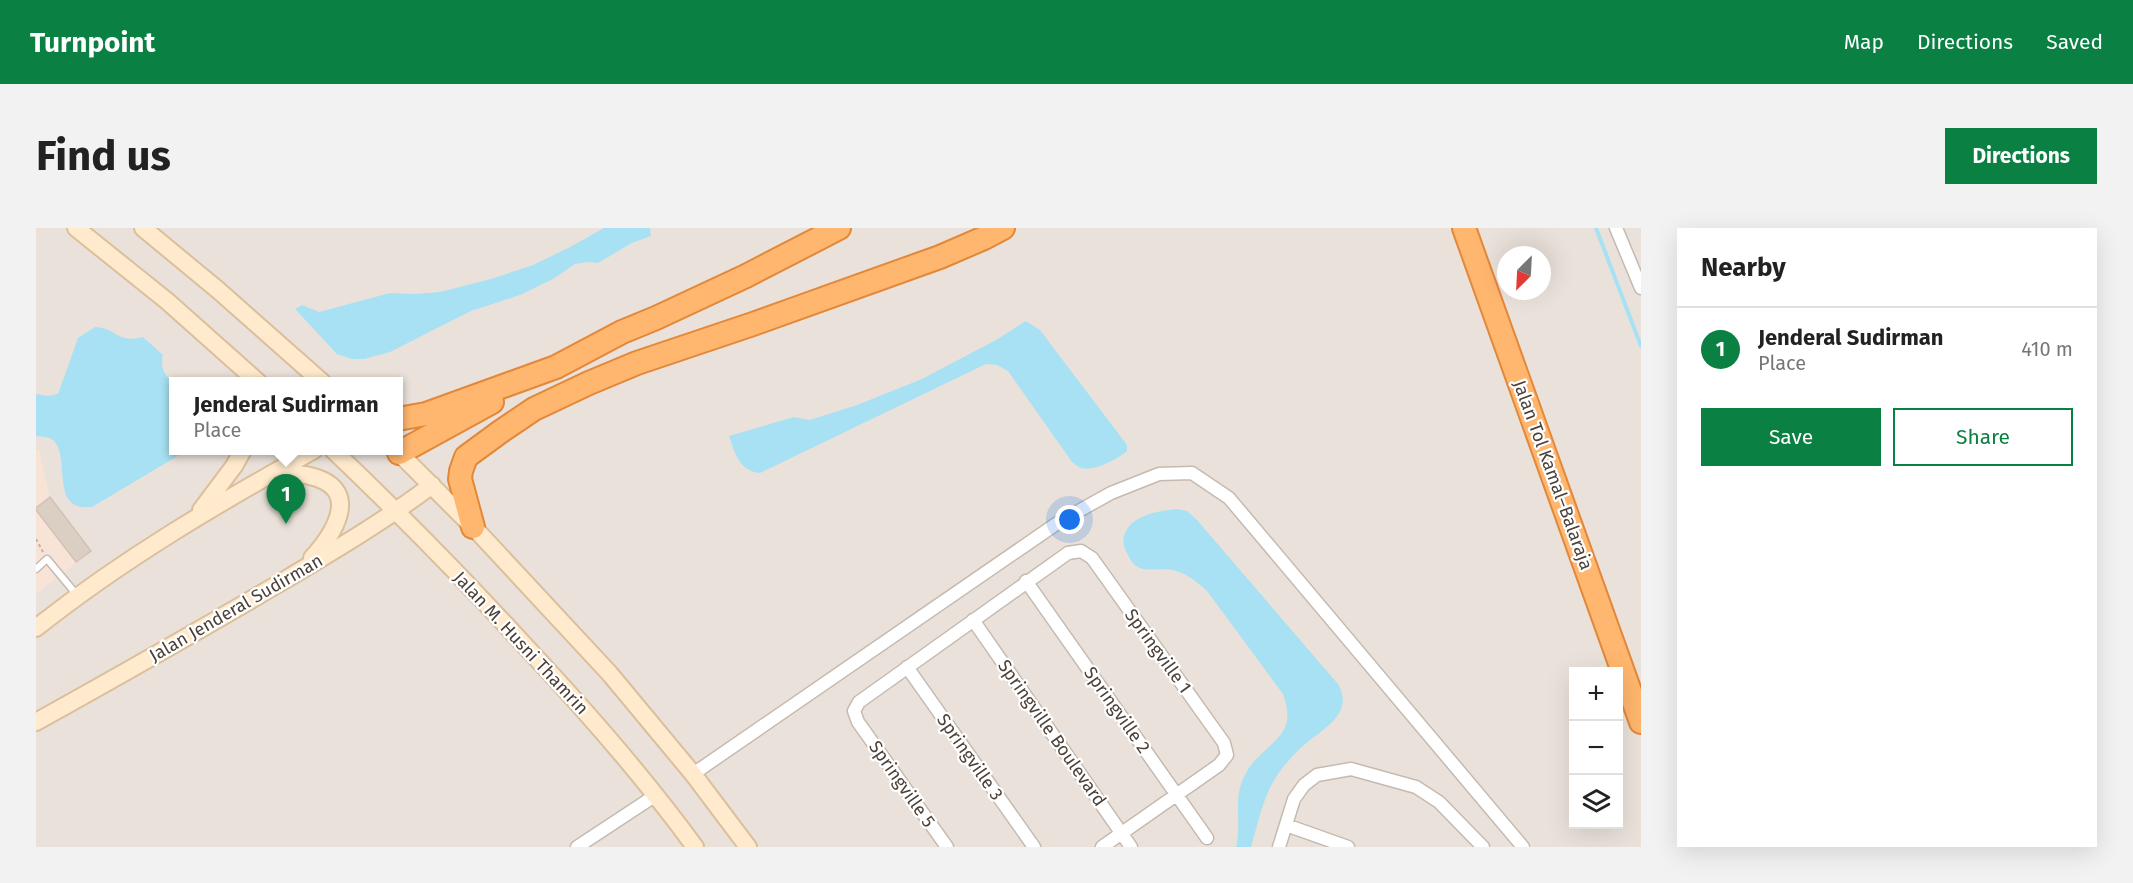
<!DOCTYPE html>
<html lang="en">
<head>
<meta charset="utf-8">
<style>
	:root { --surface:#fff; --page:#f2f2f2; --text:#222; --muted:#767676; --line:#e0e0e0; --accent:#0b8043 }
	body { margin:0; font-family:"Fira Sans",sans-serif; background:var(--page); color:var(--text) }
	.controls { position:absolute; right:18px; bottom:18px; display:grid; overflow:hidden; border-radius:0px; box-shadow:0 6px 24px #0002 }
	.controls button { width:54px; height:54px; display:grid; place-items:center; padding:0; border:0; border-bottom:2px solid var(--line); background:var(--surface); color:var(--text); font:30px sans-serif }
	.compass { position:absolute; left:1461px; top:18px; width:54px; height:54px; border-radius:50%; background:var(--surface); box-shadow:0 6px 24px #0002; rotate:204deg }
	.you { position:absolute; left:1034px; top:292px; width:21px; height:21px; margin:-15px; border:4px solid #fff; border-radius:50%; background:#1a73e8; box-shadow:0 0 0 9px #1a73e833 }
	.badge { display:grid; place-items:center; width:39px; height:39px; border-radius:50%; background:var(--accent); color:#fff; font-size:20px; font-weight:700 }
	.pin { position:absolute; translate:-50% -50px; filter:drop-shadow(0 2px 3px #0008) }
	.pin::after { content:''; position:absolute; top:32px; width:21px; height:18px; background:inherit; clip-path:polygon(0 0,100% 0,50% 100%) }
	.popup { position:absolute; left:133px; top:149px; width:234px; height:78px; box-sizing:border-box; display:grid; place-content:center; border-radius:0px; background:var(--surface); filter:drop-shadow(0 2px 4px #0005); font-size:20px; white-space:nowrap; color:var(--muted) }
	.popup b { font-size:22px; color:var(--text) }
	.popup::after { content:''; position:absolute; left:50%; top:100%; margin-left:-12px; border:12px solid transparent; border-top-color:var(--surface) }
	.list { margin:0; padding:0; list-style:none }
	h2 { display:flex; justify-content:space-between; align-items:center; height:78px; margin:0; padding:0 24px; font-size:26px }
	h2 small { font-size:20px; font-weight:400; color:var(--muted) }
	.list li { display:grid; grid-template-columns:39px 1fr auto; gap:18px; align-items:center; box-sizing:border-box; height:84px; padding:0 24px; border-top:2px solid var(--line) }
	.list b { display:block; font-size:22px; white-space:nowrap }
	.list p { margin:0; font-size:20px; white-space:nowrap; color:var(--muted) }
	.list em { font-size:20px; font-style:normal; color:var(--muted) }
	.actions { display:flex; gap:12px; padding:18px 24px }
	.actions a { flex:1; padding:14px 0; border:2px solid var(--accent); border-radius:0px; text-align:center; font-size:21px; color:var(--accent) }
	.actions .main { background:var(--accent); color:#fff }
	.icon { flex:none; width:33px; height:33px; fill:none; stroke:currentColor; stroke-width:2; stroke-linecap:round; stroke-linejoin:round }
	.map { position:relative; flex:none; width:1605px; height:619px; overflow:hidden; border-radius:0px }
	header { display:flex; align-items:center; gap:36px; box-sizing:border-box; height:84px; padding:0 30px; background:var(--accent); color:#fff }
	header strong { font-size:28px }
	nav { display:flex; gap:33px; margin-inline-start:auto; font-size:21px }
	.intro { display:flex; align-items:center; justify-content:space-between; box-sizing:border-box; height:144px; padding:0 36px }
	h1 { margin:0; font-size:42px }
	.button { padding:15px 27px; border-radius:0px; background:var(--accent); color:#fff; font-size:21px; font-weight:700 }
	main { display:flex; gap:36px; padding:0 36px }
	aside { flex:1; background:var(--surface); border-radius:0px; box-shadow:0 6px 24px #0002 }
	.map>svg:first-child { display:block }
</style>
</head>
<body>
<header>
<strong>Turnpoint</strong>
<nav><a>Map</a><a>Directions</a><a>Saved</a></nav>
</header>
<div class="intro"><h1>Find us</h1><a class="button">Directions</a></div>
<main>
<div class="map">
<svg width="1605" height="619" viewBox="0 0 1605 619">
	<rect width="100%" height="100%" fill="#f6f1ec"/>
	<!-- residential -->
	<path fill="#eae2da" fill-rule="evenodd" d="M0,0H1605V619H0ZM1470,27H1506V63H1470ZM138,154H362V222H138ZM1538,443H1582V596H1538Z"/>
	<!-- commercial -->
	<path fill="#f8e4d7" d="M0,222H3L13,267L55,323L0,366Z"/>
	<!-- water -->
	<path fill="#a7e1f3" d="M568,0H614L615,8L596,15L562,35L551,34L539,36L517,51L484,67L435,83L354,124L328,131H316L301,126L259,81L266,77L283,84L354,65L378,66L404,64L455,51L497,37L534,19Z
		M990,93L1004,102L1091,217V223C1082,231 1057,244 1045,240C1042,239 1039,236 1036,234L972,143L961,137L950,136L724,245C703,243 699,225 693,208L758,189L774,192L821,177L886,151L960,112Z
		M59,99C81,100 81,116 107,109L127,127C124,139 128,147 137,154L138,222L150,223L56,279C13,284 35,231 18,213C13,208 6,209 0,208V166L12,168L22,166L42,110Z
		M1140,281L1151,283L1161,292L1302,456C1319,486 1286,501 1268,517C1258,526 1247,538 1240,549C1227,569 1222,596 1215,619H1200C1206,596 1197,573 1207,551C1223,513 1265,514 1247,466L1171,363C1162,355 1152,346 1140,343C1119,337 1102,351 1091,325C1087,318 1086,310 1090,303C1098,287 1123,283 1140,281Z"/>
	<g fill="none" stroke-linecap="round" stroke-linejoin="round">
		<!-- stream -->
		<path stroke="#a7e1f3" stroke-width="4" d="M1560,0L1605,118"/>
	</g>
	<!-- building -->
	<path fill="#dbcec3" stroke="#d4c1b3" stroke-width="1.5" d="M14,269L55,323L40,334L0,282V280Z"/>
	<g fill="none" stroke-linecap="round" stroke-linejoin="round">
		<defs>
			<path id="lane" d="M0,341L11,331L41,367"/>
			<path id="street" d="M1580,0L1605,60
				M990,353L1171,610
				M937,392L1095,619
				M871,439L998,619
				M657,546L1023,294L1075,265L1123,246L1156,245L1193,270L1487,619
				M1250,597L1312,619
				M541,619L620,567
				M911,619L822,494L818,483L823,474L1032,325L1045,323L1056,330L1188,515L1191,527L1183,537L1066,619
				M1243,619L1258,571L1268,557L1281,547L1315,541L1380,559L1403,574L1447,619"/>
			<path id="secondary" d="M40,0L131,73L222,154
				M107,0L182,62L286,154
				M297,222C364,286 429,352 492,421C551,484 608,549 659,619
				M360,222L443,305L574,446L657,546L712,619
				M240,250C253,245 267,245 281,250C325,265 296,308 276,330
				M165,282L198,238L207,222
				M0,400C87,331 181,276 278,222
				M0,494C81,449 162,403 242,356C294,325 347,294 396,257"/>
			<path id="highway" d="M1428,0L1605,494
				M362,191L390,186L520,139L586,104L620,90L710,48L803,0
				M363,225L456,174
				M437,299L424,251L425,243L430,229L464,204L498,181L553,155L601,135L717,96L904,29L948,10L967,0"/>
		</defs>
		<!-- lane casing -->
		<use href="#lane" stroke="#c5bab0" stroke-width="9"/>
		<!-- street casing -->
		<use href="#street" stroke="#c5bab0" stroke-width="15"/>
		<!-- secondary casing -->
		<use href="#secondary" stroke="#dabf9d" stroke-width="20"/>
		<!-- highway casing -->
		<use href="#highway" stroke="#e38739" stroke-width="26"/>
		<!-- path -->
		<path stroke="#c5b09e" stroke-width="2" stroke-dasharray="3 3" stroke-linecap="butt" d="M0,311L7,324"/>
		<!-- lane -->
		<use href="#lane" stroke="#fff" stroke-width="6"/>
		<!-- street -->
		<use href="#street" stroke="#fff" stroke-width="12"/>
		<!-- secondary -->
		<use href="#secondary" stroke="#ffeacd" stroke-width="16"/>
		<!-- highway -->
		<use href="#highway" stroke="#ffb66e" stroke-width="22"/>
	</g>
	<g text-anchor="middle" stroke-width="4.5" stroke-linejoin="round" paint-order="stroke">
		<!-- street labels -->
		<g font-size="18" fill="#4b4139" stroke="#fff">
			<text transform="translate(1517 247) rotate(70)" y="6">Jalan Tol Kamal–Balaraja</text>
			<text transform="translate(200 380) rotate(-30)" y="6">Jalan Jenderal Sudirman</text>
			<text transform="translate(485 415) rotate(47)" y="6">Jalan M. Husni Thamrin</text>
			<text transform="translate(1122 423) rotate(54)" y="6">Springville 1</text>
			<text transform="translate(1081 482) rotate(55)" y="6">Springville 2</text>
			<text transform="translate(1016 505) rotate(55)" y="6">Springville Boulevard</text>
			<text transform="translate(934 529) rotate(55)" y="6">Springville 3</text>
			<text transform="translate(866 556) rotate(55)" y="6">Springville 5</text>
		</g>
	</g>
</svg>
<div class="controls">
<button>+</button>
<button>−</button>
<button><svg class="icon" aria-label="layers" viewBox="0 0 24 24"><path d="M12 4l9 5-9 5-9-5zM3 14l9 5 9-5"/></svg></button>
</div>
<svg class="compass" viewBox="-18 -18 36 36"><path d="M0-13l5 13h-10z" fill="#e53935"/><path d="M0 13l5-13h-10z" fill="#767676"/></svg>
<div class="you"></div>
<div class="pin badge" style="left:250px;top:296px">1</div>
<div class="popup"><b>Jenderal Sudirman</b>Place</div>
</div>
<aside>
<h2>Nearby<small></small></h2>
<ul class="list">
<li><span class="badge">1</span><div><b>Jenderal Sudirman</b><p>Place</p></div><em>410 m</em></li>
</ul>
<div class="actions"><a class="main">Save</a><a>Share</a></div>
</aside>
</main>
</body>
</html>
